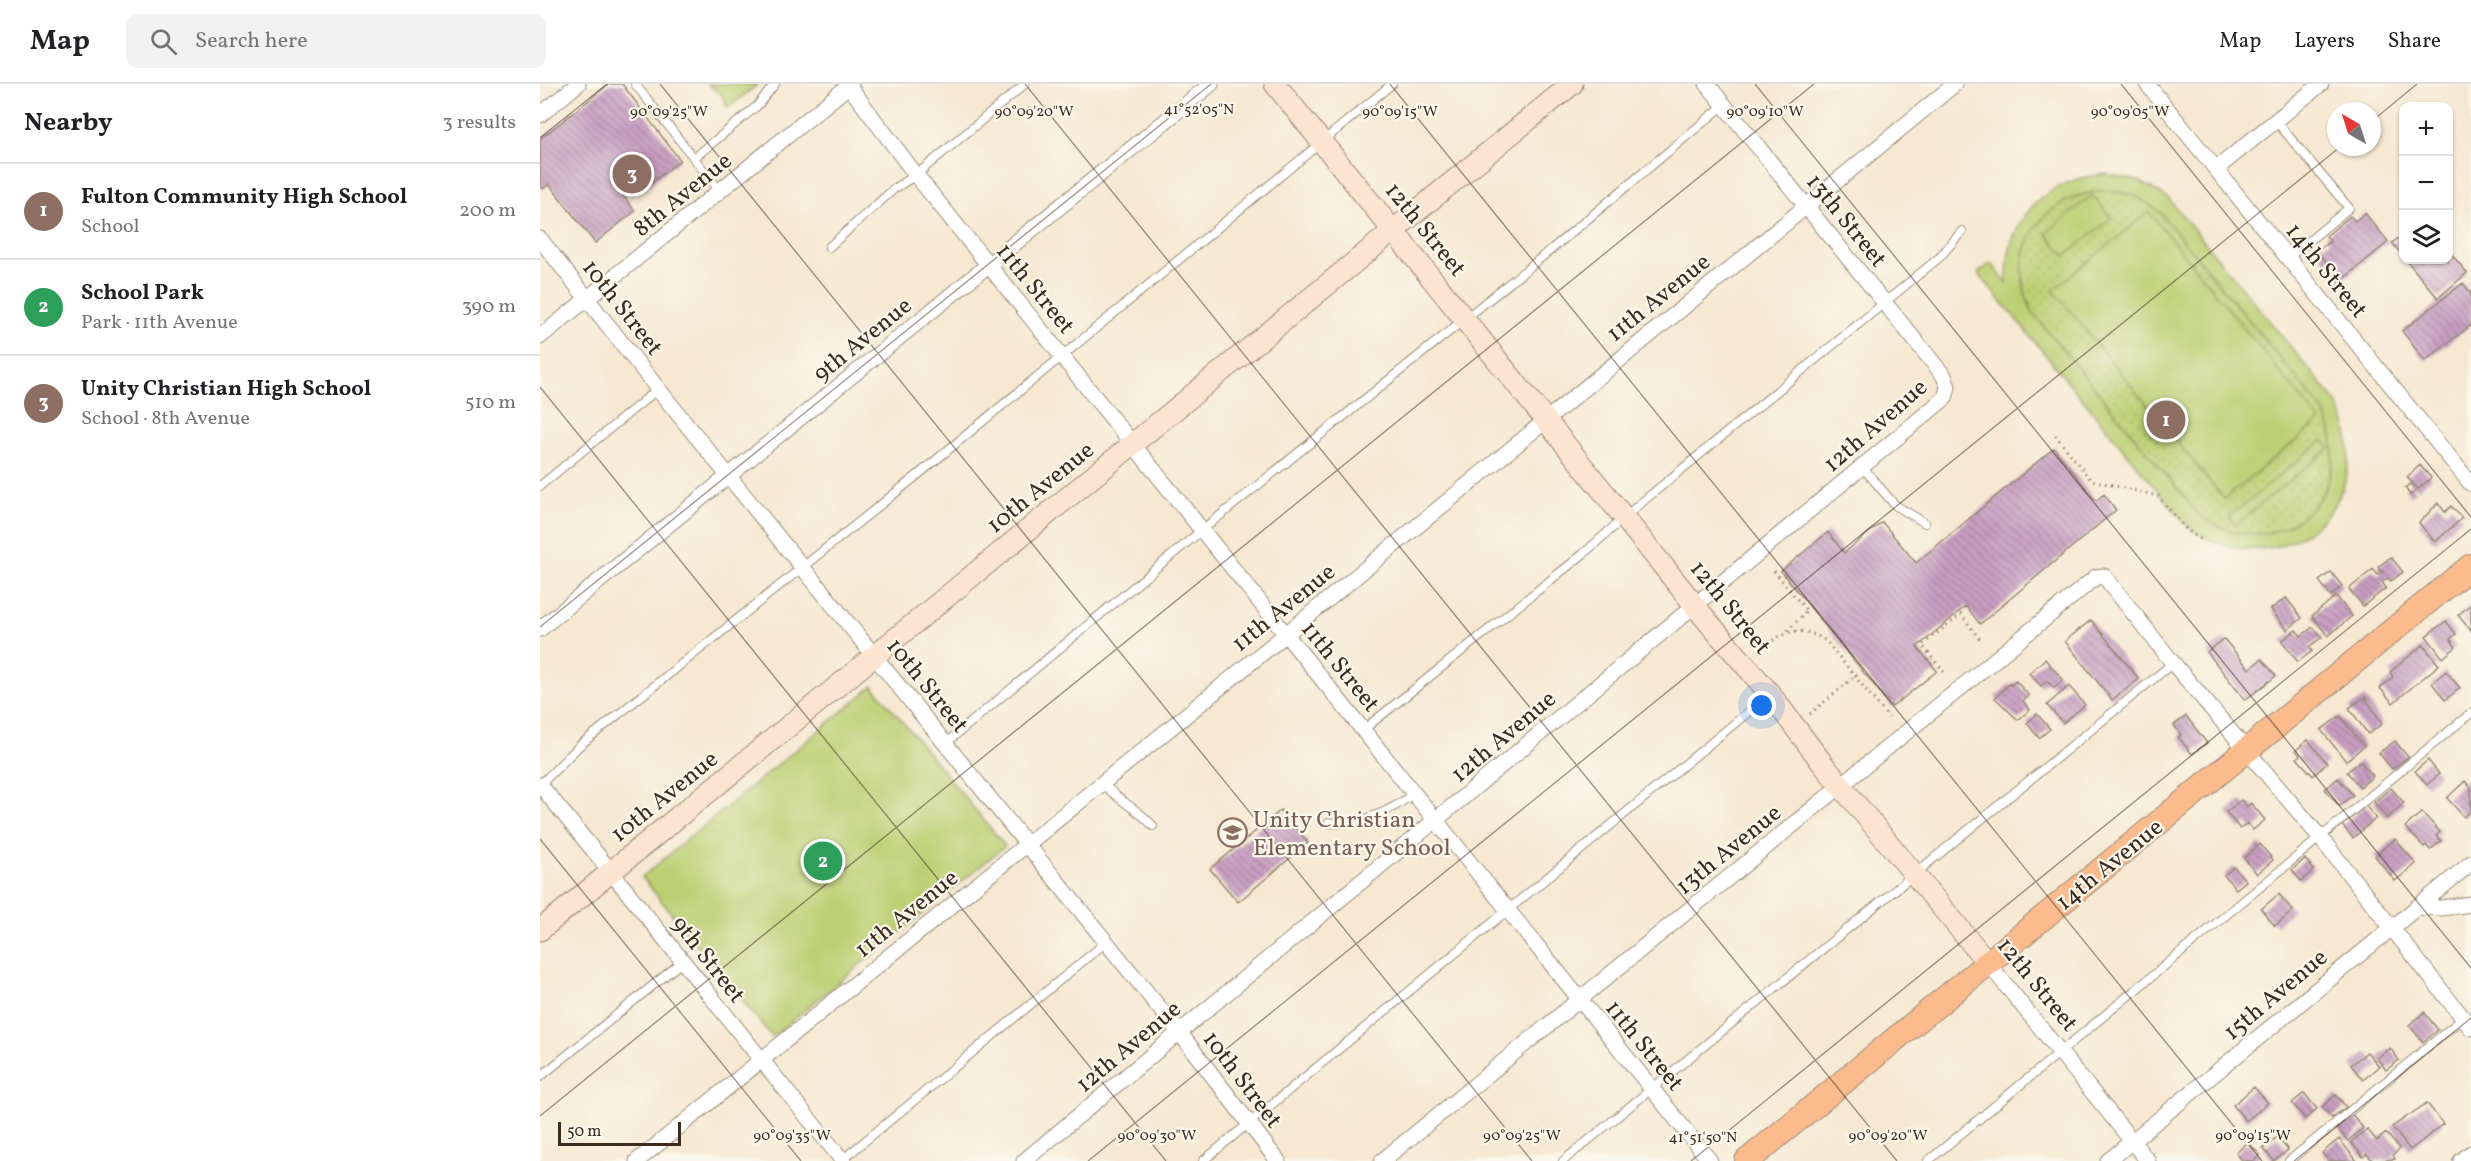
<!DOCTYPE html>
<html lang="en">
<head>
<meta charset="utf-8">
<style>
	:root { --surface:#fff; --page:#f2f2f2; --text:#202124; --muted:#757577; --line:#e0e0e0; --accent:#d93025 }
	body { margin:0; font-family:Vollkorn,serif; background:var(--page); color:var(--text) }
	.controls { position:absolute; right:18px; top:18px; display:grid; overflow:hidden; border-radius:12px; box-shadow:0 2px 4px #0004 }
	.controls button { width:54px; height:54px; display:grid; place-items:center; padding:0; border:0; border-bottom:2px solid var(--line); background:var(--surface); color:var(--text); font:30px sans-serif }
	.compass { position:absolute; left:1787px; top:18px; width:54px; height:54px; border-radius:50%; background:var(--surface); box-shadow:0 2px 4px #0004; rotate:321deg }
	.scale { position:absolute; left:18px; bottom:15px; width:123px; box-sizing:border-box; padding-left:6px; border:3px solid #3b2a1e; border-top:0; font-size:16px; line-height:21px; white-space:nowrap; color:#3b2a1e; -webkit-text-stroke:4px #fbf7ec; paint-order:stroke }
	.you { position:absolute; left:1222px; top:622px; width:21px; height:21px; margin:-15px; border:4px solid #fff; border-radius:50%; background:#1a73e8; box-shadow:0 0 0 9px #1a73e833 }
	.badge { display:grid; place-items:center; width:39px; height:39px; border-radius:50%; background:var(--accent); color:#fff; font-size:20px; font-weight:700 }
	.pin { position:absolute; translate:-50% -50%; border:3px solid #fff; box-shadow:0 2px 6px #0006 }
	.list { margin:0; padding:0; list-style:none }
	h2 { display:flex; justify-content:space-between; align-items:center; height:78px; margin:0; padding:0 24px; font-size:26px }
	h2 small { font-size:20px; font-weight:400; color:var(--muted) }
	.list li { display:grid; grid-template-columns:39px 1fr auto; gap:18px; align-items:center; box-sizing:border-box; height:96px; padding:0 24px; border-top:2px solid var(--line) }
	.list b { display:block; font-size:22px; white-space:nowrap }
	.list p { margin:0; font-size:20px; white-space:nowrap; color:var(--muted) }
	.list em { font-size:20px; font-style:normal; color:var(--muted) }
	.icon { flex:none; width:33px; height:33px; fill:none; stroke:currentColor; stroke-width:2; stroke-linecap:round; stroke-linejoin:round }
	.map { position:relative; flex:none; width:1931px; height:1077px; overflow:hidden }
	header { display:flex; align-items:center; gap:36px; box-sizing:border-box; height:84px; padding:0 30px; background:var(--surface); border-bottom:2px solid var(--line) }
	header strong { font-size:28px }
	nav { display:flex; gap:33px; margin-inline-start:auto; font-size:21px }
	.search { width:420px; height:54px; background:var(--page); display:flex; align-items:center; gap:15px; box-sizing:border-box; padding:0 21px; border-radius:12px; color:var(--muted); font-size:22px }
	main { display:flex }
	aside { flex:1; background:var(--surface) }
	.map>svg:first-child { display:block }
</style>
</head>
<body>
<header>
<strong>Map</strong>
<div class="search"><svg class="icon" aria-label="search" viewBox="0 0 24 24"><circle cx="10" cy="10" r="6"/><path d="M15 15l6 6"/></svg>Search here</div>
<nav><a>Map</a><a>Layers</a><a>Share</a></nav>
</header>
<main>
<aside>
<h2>Nearby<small>3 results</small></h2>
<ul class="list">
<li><span class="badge" style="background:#8d6e63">1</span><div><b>Fulton Community High School</b><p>School</p></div><em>200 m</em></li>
<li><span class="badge" style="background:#2e9e5b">2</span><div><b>School Park</b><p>Park · 11th Avenue</p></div><em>390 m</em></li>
<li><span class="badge" style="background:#8d6e63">3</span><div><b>Unity Christian High School</b><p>School · 8th Avenue</p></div><em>510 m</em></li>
</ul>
</aside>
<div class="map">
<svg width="1931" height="1077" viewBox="0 0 1931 1077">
	<defs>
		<pattern id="grass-dots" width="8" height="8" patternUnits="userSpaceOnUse" patternTransform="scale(1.5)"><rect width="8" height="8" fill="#bccf72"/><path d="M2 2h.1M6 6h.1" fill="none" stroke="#a2b262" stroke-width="1.8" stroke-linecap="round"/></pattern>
		<pattern id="building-back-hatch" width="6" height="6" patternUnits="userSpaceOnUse" patternTransform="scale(1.5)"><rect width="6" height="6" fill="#c79ec2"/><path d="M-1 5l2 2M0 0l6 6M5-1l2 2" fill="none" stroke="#a3819d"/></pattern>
	</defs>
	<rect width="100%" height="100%" fill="#fbf7ec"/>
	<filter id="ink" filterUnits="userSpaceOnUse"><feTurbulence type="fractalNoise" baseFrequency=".0167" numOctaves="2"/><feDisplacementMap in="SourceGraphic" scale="12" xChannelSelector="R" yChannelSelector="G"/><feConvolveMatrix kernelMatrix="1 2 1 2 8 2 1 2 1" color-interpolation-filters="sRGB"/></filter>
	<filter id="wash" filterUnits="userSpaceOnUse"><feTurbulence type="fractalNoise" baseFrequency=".008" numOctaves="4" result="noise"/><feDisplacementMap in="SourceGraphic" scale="24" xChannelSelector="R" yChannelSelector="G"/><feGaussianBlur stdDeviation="1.35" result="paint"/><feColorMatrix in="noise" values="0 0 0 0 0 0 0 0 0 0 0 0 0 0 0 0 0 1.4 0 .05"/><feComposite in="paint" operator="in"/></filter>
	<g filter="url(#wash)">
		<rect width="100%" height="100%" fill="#f6e8d1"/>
		<!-- grass -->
		<path fill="url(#grass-dots)" stroke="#7c7c48" stroke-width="1.5" d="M1566,106L1594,111L1618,126L1784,327C1823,412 1733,487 1658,430L1492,228C1464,167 1500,112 1566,106Z"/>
		<!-- park -->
		<path fill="#bccf72" stroke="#7c7c48" stroke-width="1.5" fill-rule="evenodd" d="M168,0H218L188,24L182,11Z
			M1566,90L1599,97L1628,114L1797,319C1846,420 1736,509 1647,442L1438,189L1451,179L1467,199C1465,135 1503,96 1566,90ZM1566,106L1594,111L1618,126L1784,327C1823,412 1733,487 1658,430L1492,228C1464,167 1500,112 1566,106Z
			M1552,111L1571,134L1525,172L1506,149Z
			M1609,128L1780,337L1684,415L1513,206Z
			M1783,356L1790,364L1695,441L1689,433Z
			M333,602L465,762L232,953L102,793Z"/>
		<g id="blocks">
			<!-- building -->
			<path fill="url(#building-back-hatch)" d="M69,0H82L140,76L104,105L93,91L80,102L75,96L72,98L95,127L55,159L9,100L3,105L0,101V55Z
				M1825,129L1848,158L1801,197L1777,167L1790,157L1786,152L1810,132L1815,137Z
				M1864,150V173L1852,159Z
				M1908,166L1927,189L1898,214L1866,176H1908Z
				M1923,199L1931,210V241L1885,277L1862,247Z
				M1514,364L1556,417L1564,410L1576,426L1440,540L1426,522L1377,563L1397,587L1352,623L1241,487L1288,448L1304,469L1342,438L1376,479Z
				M1880,381L1891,394L1878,405L1867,393Z
				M1870,400L1876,407L1870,411L1865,404Z
				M1898,419L1905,428L1911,422L1922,434L1895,458L1879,439Z
				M1851,473L1863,488L1851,497L1848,494L1842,498L1846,504L1823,522L1809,505L1833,485L1838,491L1842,489L1838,483Z
				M1791,488L1802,502L1791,512L1779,497Z
				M1796,512L1812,532L1788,552L1772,532Z
				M1746,514L1762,534L1747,546L1731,525Z
				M1931,520V547L1918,531Z
				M1551,536L1599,595L1572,616L1525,557Z
				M1906,537L1916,550L1910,555L1916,563L1903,574L1886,552Z
				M1773,543L1782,553L1769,563L1772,567L1758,578L1742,557L1756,546L1761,552Z
				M1684,555L1709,585L1722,575L1736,592L1705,616L1667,568Z
				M1883,561L1899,581L1853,619L1840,604L1853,593L1850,588Z
				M1505,575L1523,596L1514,604L1507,597L1501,602L1489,589Z
				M1906,587L1920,604L1905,616L1892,599Z
				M1476,597L1489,612L1483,617L1490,626L1478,636L1455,614L1469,600L1471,601Z
				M1529,602L1545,621L1523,639L1507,621Z
				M1825,613L1842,640L1828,650L1809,624Z
				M1497,630L1510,645L1499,654L1487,639Z
				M1646,632L1667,659L1652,670L1638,653L1641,651L1634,641Z
				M1800,632L1824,662L1806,677L1781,646Z
				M1768,656L1787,679L1773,692L1757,674L1760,671L1756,666Z
				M1855,657L1868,673L1852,685L1839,669Z
				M1888,676L1899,690L1887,701L1875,687Z
				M1820,677L1833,692L1820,703L1807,688Z
				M1798,694L1813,711L1799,722L1785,705Z
				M1925,697L1931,704V727L1924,733L1907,714Z
				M1851,704L1864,719L1847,734L1834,718Z
				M1701,716L1707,723L1711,719L1725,736L1713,746L1707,739L1700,745L1686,728Z
				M1826,722L1836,734L1813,754L1802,741Z
				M741,726L768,759L698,818L670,785Z
				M1882,728L1900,748L1896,752L1901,757L1890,766L1886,761L1884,763L1865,743Z
				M1855,755L1876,780L1855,797L1835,772Z
				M1720,760L1733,776L1717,790L1704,774Z
				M1765,775L1774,786L1761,797L1752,786Z
				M1694,783L1706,797L1696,805L1684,791Z
				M1739,810L1753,827L1735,842L1721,825Z
				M1884,928L1898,946L1883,958L1869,941Z
				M1850,964L1859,976L1846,986L1837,974Z
				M1827,968L1839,982L1823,996L1811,981Z
				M1714,1003L1728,1019L1706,1037L1693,1021Z
				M1764,1009L1777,1025L1765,1035L1752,1019Z
				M1796,1011L1806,1023L1792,1034L1782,1023Z
				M1887,1019L1903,1040L1870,1066L1852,1043Z
				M1812,1030L1823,1044L1808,1057L1796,1043Z
				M1827,1045L1837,1057L1846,1049L1860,1065L1853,1071L1855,1075L1833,1077L1827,1070L1823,1073L1811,1058Z
				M1737,1053L1748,1066L1734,1077L1723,1064Z
				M1799,1055L1817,1077H1789L1782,1069Z
				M1708,1058L1720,1071L1714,1077H1703L1696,1069Z"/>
		</g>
	</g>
	<g filter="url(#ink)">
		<use href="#blocks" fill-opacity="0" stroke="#988978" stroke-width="1.5"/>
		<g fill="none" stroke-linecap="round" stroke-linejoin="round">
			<defs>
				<path id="lane" d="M95,0L180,107
					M1736,37L1809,124L1748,174
					M154,74L217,22L235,0
					M289,163L354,105L376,91L485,0
					M1323,384L1355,421L1385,439
					M0,402L118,305
					M823,646L1042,471L1096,423L1400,173L1422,147
					M406,659L662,446L1007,169L1184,21
					M562,698C576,716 598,724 613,742
					M0,701L39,662L379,390L852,0
					M789,739C818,742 852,727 874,709
					M0,993L143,877
					M302,1076L565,859
					M663,1077L1229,611
					M1023,1077L1633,579
					M1388,1077L1931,629
					M1749,1077L1923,934"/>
				<path id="street" d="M1607,0L1931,400
					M309,2L376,91L1170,1077
					M0,31L38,0
					M1676,85L1781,0
					M0,155L118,305L639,948L738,1077
					M0,253L311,0
					M0,545L671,0
					M0,701C103,825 201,952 303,1077
					M1878,823L1902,824L1931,820
					M1448,879L1608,1077
					M97,1077L746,550L1415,0
					M484,1077L1405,314L1408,303L1404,292L1167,0
					M842,1077L1556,493L1564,492L1633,579L1779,752L1931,944
					M1568,1077L1931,779
					M1921,1077L1931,1069"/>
				<path id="secondary" d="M735,0L1169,539L1230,610L1286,684L1448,879
					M0,846L1032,0"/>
				<path id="primary" d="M1207,1077L1931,482"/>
			</defs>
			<!-- lane casing -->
			<use href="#lane" stroke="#988978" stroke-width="10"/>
			<!-- street casing -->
			<use href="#street" stroke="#988978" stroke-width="17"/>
			<!-- secondary casing -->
			<use href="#secondary" stroke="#988978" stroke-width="23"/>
			<!-- primary casing -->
			<use href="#primary" stroke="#988978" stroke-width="26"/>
			<!-- path -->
			<path stroke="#988978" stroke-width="3" stroke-dasharray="1.5 4.5" stroke-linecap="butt" d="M1515,351L1551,396L1618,412L1647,446L1663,457
				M1234,487L1267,527L1246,548
				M1219,568C1241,548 1258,539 1286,557L1349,634
				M1404,588L1382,561L1421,530L1441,557
				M1270,630L1321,587"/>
			<!-- lane -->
			<use href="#lane" stroke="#fff" stroke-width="8"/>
			<!-- street -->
			<use href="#street" stroke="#fff" stroke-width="15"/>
			<!-- secondary -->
			<use href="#secondary" stroke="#fde4d1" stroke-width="21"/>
			<!-- primary -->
			<use href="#primary" stroke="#fbbb8d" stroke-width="24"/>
		</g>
	</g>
	<!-- ticks -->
	<path fill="none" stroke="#3b2a1e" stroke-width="1.5" stroke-opacity="0.45" d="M120,0L992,1077M485,0L1357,1077M850,0L1722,1077M1215,0L1931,884M1581,0L1931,433M1832,37L1877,0M0,54L67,0M0,303L626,1077M0,543L671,0M0,755L261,1077M0,1032L1274,0M548,1077L1800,63M1151,1077L1931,445M1754,1077L1931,934"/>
	<!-- icons -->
	<defs>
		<symbol id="school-ring" viewBox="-11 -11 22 22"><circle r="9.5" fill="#fbf7ec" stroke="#8d6e63" stroke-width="1.5"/><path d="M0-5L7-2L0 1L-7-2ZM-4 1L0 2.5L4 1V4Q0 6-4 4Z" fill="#8d6e63"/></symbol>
	</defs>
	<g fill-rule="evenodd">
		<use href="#school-ring" x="676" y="732" width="33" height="33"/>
	</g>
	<g text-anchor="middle" stroke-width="4.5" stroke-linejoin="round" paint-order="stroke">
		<!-- street labels -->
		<g font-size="24" fill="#3b2a1e" stroke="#fbf7ec">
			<text transform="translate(142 110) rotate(-39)" y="8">8th Avenue</text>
			<text transform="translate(1307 136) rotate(51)" y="8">13th Street</text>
			<text transform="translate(886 145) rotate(51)" y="8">12th Street</text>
			<text transform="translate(1787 186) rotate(51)" y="8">14th Street</text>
			<text transform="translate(496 204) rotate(51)" y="8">11th Street</text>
			<text transform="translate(1118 213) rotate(-39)" y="8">11th Avenue</text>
			<text transform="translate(83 223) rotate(52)" y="8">10th Street</text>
			<text transform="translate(322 255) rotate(-39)" y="8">9th Avenue</text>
			<text transform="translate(1335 341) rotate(-41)" y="8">12th Avenue</text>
			<text transform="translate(500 403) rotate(-39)" y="8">10th Avenue</text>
			<text transform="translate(743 523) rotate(-39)" y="8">11th Avenue</text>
			<text transform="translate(1191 523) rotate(51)" y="8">12th Street</text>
			<text transform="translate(801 582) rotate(51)" y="8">11th Street</text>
			<text transform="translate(388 601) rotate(51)" y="8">10th Street</text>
			<text transform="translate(963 652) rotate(-40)" y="8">12th Avenue</text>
			<text transform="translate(124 712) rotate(-39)" y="8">10th Avenue</text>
			<text transform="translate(1188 765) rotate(-39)" y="8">13th Avenue</text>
			<text transform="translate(1569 780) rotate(-39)" y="8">14th Avenue</text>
			<text transform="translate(366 829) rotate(-39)" y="8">11th Avenue</text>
			<text transform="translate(169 875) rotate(52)" y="8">9th Street</text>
			<text transform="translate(1498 900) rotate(51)" y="8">12th Street</text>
			<text transform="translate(1735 910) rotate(-40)" y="8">15th Avenue</text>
			<text transform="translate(1105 961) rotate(51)" y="8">11th Street</text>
			<text transform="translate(588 962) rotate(-40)" y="8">12th Avenue</text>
			<text transform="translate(703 995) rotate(53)" y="8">10th Street</text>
		</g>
		<!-- education labels -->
		<g font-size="24" fill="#785e54" stroke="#fbf7ec" text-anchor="start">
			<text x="713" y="743">Unity Christian<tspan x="713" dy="28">Elementary School</tspan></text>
		</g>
	</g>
	<g font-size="15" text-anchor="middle" fill="#3b2a1e" stroke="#fbf7ec" stroke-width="4.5" stroke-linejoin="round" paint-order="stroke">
		<text x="659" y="30">41°52'05"N</text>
		<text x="129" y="32">90°09'25"W</text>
		<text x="494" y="32">90°09'20"W</text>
		<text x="860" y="32">90°09'15"W</text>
		<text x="1225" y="32">90°09'10"W</text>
		<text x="1590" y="32">90°09'05"W</text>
		<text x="252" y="1056">90°09'35"W</text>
		<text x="617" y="1056">90°09'30"W</text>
		<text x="982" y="1056">90°09'25"W</text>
		<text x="1348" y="1056">90°09'20"W</text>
		<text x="1713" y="1056">90°09'15"W</text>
		<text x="1163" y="1058">41°51'50"N</text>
	</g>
</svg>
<div class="controls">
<button>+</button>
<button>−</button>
<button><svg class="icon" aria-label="layers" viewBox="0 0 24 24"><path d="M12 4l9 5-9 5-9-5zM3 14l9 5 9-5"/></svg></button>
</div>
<svg class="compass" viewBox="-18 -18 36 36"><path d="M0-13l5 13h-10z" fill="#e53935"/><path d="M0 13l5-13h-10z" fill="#757577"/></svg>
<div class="scale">50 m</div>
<div class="you"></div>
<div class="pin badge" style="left:1626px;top:336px;background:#8d6e63">1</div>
<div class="pin badge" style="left:283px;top:777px;background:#2e9e5b">2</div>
<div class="pin badge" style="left:92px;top:90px;background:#8d6e63">3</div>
</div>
</main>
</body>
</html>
